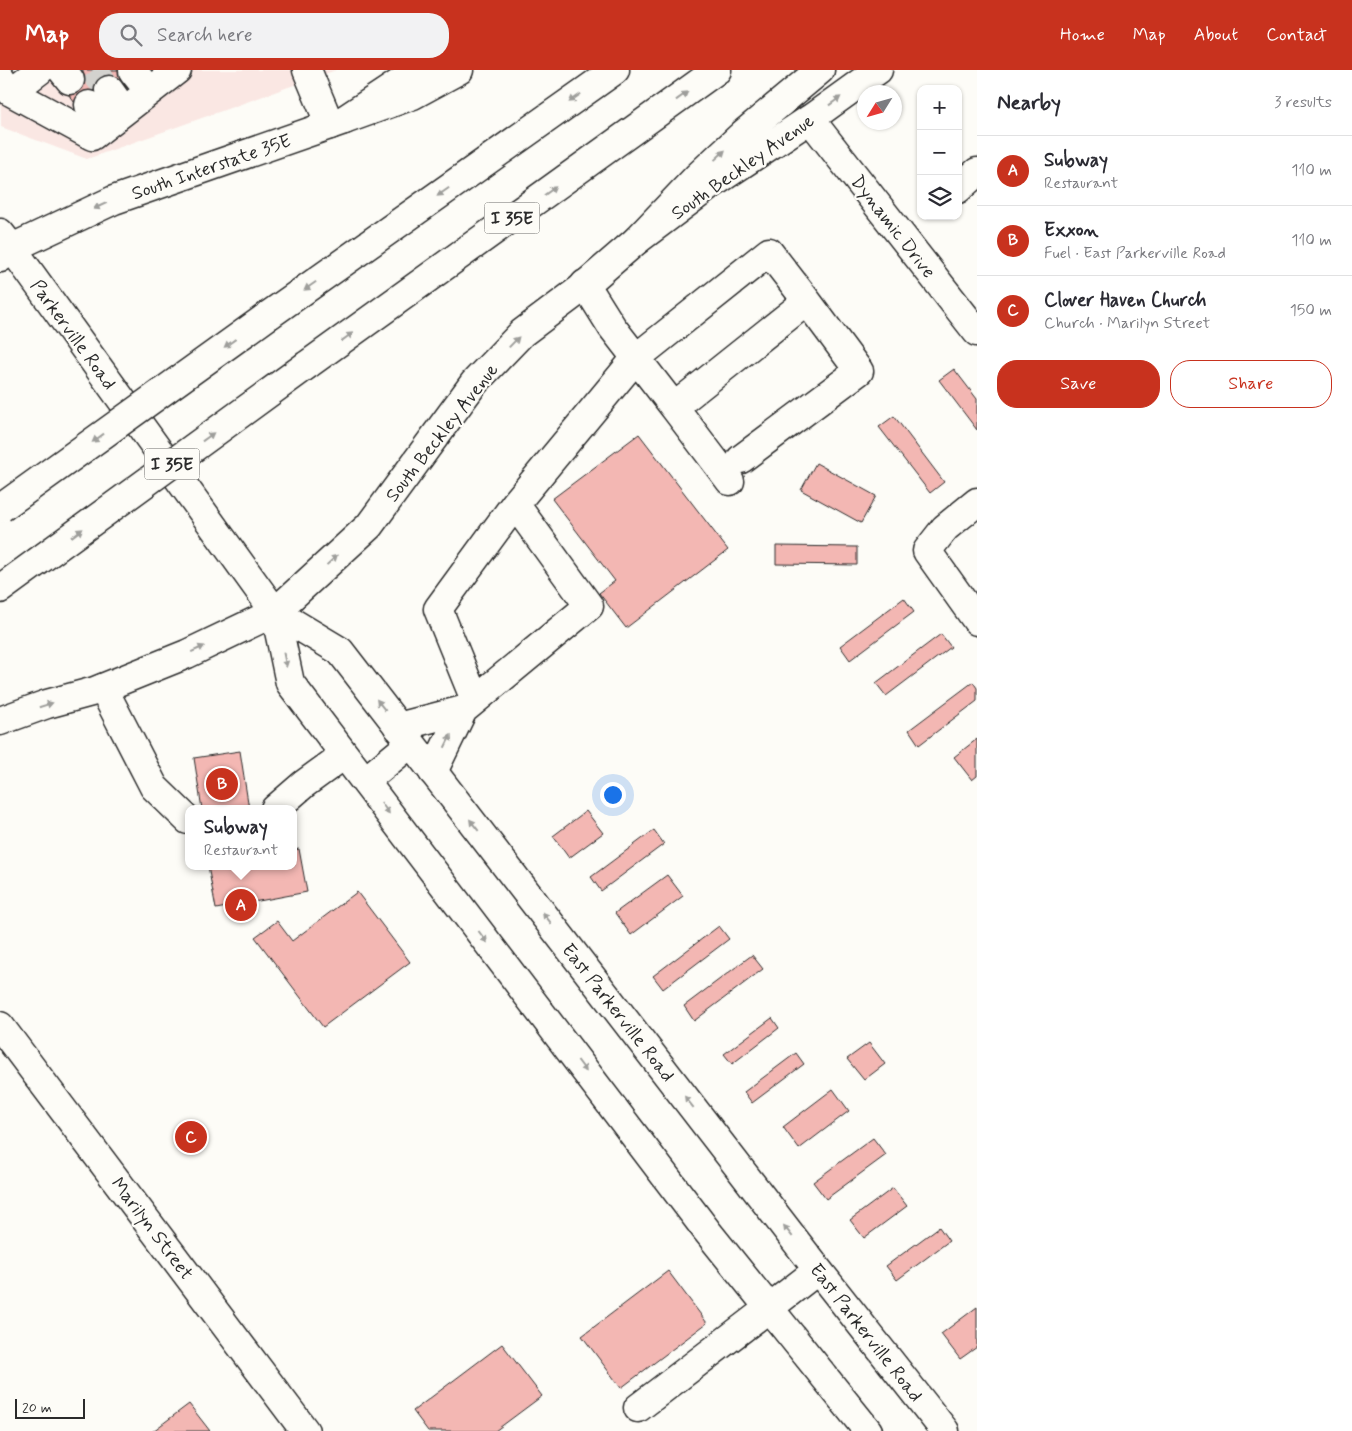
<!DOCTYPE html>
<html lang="en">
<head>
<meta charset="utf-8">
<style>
	:root { --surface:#fff; --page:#f2f2f3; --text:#2b2b33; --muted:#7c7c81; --line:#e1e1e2; --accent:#c8321e }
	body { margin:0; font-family:Mynerve,sans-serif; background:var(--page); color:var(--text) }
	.controls { position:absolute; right:15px; top:15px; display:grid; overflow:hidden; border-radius:10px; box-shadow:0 1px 4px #0004 }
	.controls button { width:45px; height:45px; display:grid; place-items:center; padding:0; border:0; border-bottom:1px solid var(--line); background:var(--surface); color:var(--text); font:25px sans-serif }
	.compass { position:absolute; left:857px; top:15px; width:45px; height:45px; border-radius:50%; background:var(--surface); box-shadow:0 1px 4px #0004; rotate:233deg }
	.scale { position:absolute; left:15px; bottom:12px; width:70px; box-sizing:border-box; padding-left:5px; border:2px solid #2b2b2b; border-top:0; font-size:14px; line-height:18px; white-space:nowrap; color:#2b2b2b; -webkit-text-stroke:4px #fdfcf7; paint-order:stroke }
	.you { position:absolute; left:612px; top:724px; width:18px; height:18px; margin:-12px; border:4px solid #fff; border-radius:50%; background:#1a73e8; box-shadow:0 0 0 8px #1a73e833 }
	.badge { display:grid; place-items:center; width:32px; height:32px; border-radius:50%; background:var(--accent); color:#fff; font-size:16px; font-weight:700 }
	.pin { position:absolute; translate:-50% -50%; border:2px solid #fff; box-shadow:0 1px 5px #0006 }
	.popup { position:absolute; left:185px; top:735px; width:112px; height:65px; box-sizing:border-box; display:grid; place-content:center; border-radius:10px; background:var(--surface); filter:drop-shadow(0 1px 4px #0005); font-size:16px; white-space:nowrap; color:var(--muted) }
	.popup b { font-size:19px; color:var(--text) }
	.popup::after { content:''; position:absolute; left:50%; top:100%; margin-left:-10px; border:10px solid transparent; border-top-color:var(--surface) }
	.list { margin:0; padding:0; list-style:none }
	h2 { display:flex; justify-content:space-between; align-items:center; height:65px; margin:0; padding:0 20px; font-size:21px }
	h2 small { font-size:16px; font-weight:400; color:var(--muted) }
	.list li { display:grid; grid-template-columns:32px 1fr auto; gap:15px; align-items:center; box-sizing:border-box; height:70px; padding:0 20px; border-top:1px solid var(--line) }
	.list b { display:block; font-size:19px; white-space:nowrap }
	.list p { margin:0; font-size:16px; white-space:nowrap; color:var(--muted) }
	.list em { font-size:16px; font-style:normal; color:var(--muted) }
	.actions { display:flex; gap:10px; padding:15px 20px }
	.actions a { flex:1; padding:11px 0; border:1px solid var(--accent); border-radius:20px; text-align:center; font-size:18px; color:var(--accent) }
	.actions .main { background:var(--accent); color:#fff }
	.icon { flex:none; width:28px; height:28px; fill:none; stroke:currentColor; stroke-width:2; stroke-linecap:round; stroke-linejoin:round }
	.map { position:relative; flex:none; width:977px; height:1361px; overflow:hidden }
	header { display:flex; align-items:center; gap:30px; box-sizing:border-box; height:70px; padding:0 25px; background:var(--accent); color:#fff }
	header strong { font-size:24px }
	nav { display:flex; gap:28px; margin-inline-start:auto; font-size:18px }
	.search { width:350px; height:45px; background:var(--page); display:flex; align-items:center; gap:12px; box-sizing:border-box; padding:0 18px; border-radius:20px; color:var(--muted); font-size:19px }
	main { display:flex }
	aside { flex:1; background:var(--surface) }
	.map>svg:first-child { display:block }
</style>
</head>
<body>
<header>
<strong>Map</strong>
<div class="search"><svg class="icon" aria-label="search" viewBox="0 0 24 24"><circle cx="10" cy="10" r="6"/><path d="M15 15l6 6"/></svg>Search here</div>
<nav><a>Home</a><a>Map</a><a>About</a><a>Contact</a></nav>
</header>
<main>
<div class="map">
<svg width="977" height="1361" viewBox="0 0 977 1361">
	<rect width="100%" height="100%" fill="#fdfcf7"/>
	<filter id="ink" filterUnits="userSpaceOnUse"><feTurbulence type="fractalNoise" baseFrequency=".02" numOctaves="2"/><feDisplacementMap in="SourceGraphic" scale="10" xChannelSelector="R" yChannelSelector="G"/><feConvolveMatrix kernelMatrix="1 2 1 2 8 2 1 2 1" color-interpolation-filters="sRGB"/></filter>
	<g filter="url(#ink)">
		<!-- built -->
		<path fill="#fae7e3" d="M0,0H336L87,89L1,57Z"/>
		<!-- building -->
		<path fill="#f3b7b3" stroke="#2b2b2b" d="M83,0H134L81,41L62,16Z
			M954,299L977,329V360L939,310Z
			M894,346L944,412L930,423L879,357Z
			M639,364L728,480L626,558L599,523L615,511L552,429Z
			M816,393L876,426L861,453L801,420Z
			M776,476L857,477V495L776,494Z
			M904,528L914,542L850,590L840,576Z
			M941,564L951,577L886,626L876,613Z
			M973,612L977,618V631L919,675L909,660Z
			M977,669V706L972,710L954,687Z
			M240,681L249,739H202L194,688Z
			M586,741L603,763L569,788L553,766Z
			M654,760L664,774L601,821L591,807Z
			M299,779L307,822L216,839L208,796H294V780Z
			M667,805L683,826L631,865L615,843Z
			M357,822L410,892L323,957L255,867L277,851L292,871Z
			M719,856L729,869L663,919L653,906Z
			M752,885L763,899L694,951L684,936Z
			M772,948L779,958L732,994L724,984Z
			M869,973L885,994L864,1010L847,989Z
			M796,983L804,994L752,1033L744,1022Z
			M833,1019L849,1041L799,1079L783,1057Z
			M873,1068L886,1085L826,1129L813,1112Z
			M893,1118L907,1136L864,1168L850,1150Z
			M939,1157L949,1171L897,1210L886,1196Z
			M668,1201L707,1253L621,1318L582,1266Z
			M977,1237V1277L960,1289L941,1264Z
			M502,1274L542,1326L495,1361H428L413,1341Z
			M189,1334L210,1361H153Z"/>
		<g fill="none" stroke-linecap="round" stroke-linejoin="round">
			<!-- minor-tunnel -->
			<path stroke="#d3d2ce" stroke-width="28" stroke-dasharray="28 14" stroke-linecap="butt" d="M93,0L109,20"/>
			<defs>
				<path id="minor" d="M62,0L70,10
					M307,0L330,55
					M133,1L149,21
					M0,7L11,22L92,66L177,0
					M109,20L124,41
					M11,22L40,0
					M89,35L105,56
					M810,49L977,262
					M958,119L977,102
					M0,163L12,178
					M769,182L807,231L674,337L636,288Z
					M674,337L730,411
					M741,389L859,301L807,231
					M977,432L945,458L927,481L977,551
					M103,618L154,717L188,750
					M475,630L438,539L515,434
					M398,657L463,640
					M433,702L463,640L589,536L515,434L636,288L612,257L585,214
					M275,739L304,714L344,685
					M0,956L305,1361
					M638,1338L769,1238"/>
				<path id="major" d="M12,178L275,542L340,581L818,1200L945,1361
					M0,188L12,178L114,130L344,50L419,0
					M275,542L290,613L707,1161L868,1361
					M0,651L47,634L95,621L187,584L275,542L369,456L474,313L522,263L578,221L637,170L709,116L810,49L878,0
					M365,711L411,673
					M769,1238L818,1200"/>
				<path id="highway" d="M344,50L413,25L459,0
					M637,170L698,106L743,64L820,0
					M269,245L615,0
					M307,295L717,0
					M0,519L37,492"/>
			</defs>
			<!-- minor casing -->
			<use href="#minor" stroke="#2b2b2b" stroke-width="31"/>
			<!-- major casing -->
			<use href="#major" stroke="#2b2b2b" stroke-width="31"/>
			<!-- highway casing -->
			<use href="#highway" stroke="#2b2b2b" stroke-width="31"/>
			<!-- minor -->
			<use href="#minor" stroke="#fdfcf7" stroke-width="28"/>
			<!-- major -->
			<use href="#major" stroke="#fdfcf7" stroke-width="28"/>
			<!-- highway -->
			<use href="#highway" stroke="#fdfcf7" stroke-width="28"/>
			<defs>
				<path id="highway-bridge" d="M1,438L269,245
					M37,492L307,295"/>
			</defs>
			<!-- highway-bridge casing -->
			<use href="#highway-bridge" stroke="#2b2b2b" stroke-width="31" stroke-linecap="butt"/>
			<!-- highway-bridge -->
			<use href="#highway-bridge" stroke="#fdfcf7" stroke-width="28"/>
		</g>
		<!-- one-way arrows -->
		<defs><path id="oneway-solid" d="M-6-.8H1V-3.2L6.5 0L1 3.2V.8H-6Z" transform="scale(1.25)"/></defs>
		<g fill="#9e9e9b">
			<use href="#oneway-solid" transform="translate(682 26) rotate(-36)"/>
			<use href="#oneway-solid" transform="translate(575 28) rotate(145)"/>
			<use href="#oneway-solid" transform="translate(835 31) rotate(-36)"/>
			<use href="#oneway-solid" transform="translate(720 85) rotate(-43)"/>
			<use href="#oneway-solid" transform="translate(550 121) rotate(-36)"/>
			<use href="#oneway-solid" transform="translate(443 122) rotate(145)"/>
			<use href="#oneway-solid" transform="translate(100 136) rotate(155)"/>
			<use href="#oneway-solid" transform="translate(310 216) rotate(145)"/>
			<use href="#oneway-solid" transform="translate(347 267) rotate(-36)"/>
			<use href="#oneway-solid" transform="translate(514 272) rotate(-46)"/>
			<use href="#oneway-solid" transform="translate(230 273) rotate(144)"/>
			<use href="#oneway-solid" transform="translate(208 367) rotate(-36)"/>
			<use href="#oneway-solid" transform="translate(98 368) rotate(144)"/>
			<use href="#oneway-solid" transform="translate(77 463) rotate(-36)"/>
			<use href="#oneway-solid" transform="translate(332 490) rotate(-43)"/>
			<use href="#oneway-solid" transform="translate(198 579) rotate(-25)"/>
			<use href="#oneway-solid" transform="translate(285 590) rotate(78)"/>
			<use href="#oneway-solid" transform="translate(46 635) rotate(-17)"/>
			<use href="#oneway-solid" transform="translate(381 635) rotate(-128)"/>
			<use href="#oneway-solid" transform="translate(448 671) rotate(-64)"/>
			<use href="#oneway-solid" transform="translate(385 738) rotate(53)"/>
			<use href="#oneway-solid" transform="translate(474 755) rotate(-128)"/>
			<use href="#oneway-solid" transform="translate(547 848) rotate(-128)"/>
			<use href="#oneway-solid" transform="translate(483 867) rotate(53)"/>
			<use href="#oneway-solid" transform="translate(582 996) rotate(53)"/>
			<use href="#oneway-solid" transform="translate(689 1032) rotate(-128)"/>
			<use href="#oneway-solid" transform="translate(788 1161) rotate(-128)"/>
		</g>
	</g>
	<g text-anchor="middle" stroke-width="4.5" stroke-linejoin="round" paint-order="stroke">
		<!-- shield labels -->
		<g fill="#fdfcf7" stroke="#6a6a68" stroke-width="1">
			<rect x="484.5" y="132.5" width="55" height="31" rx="4"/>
			<rect x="144.5" y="378.5" width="55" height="31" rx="4"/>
		</g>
		<g font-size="18" font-weight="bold" fill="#2b2b2b">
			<text x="512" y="154">I 35E</text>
			<text x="172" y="400">I 35E</text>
		</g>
		<!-- street labels -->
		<g font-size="19" fill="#2b2b2b" stroke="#fdfcf7">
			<text transform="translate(211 96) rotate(-19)" y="7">South Interstate 35E</text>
			<text transform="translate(742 96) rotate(-35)" y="7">South Beckley Avenue</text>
			<text transform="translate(894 156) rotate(52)" y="7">Dynamic Drive</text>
			<text transform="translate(74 264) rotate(54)" y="7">Parkerville Road</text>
			<text transform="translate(441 362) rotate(-52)" y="7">South Beckley Avenue</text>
			<text transform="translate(619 942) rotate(52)" y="7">East Parkerville Road</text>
			<text transform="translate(153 1158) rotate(53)" y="7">Marilyn Street</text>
			<text transform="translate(867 1262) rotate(52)" y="7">East Parkerville Road</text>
		</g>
	</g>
</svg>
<div class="controls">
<button>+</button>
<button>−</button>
<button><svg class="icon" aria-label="layers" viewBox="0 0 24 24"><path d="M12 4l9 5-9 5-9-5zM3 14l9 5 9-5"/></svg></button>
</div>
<svg class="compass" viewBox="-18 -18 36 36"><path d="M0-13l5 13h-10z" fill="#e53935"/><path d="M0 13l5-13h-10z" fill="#7c7c81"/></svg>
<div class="scale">20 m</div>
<div class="you"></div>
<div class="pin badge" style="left:241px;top:835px">A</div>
<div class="popup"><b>Subway</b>Restaurant</div>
<div class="pin badge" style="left:222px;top:714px">B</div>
<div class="pin badge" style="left:191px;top:1067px">C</div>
</div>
<aside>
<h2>Nearby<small>3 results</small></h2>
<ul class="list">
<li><span class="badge">A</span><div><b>Subway</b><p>Restaurant</p></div><em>110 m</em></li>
<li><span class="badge">B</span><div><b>Exxon</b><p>Fuel · East Parkerville Road</p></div><em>110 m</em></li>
<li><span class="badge">C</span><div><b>Clover Haven Church</b><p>Church · Marilyn Street</p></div><em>150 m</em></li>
</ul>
<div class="actions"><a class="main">Save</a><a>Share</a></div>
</aside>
</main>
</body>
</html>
